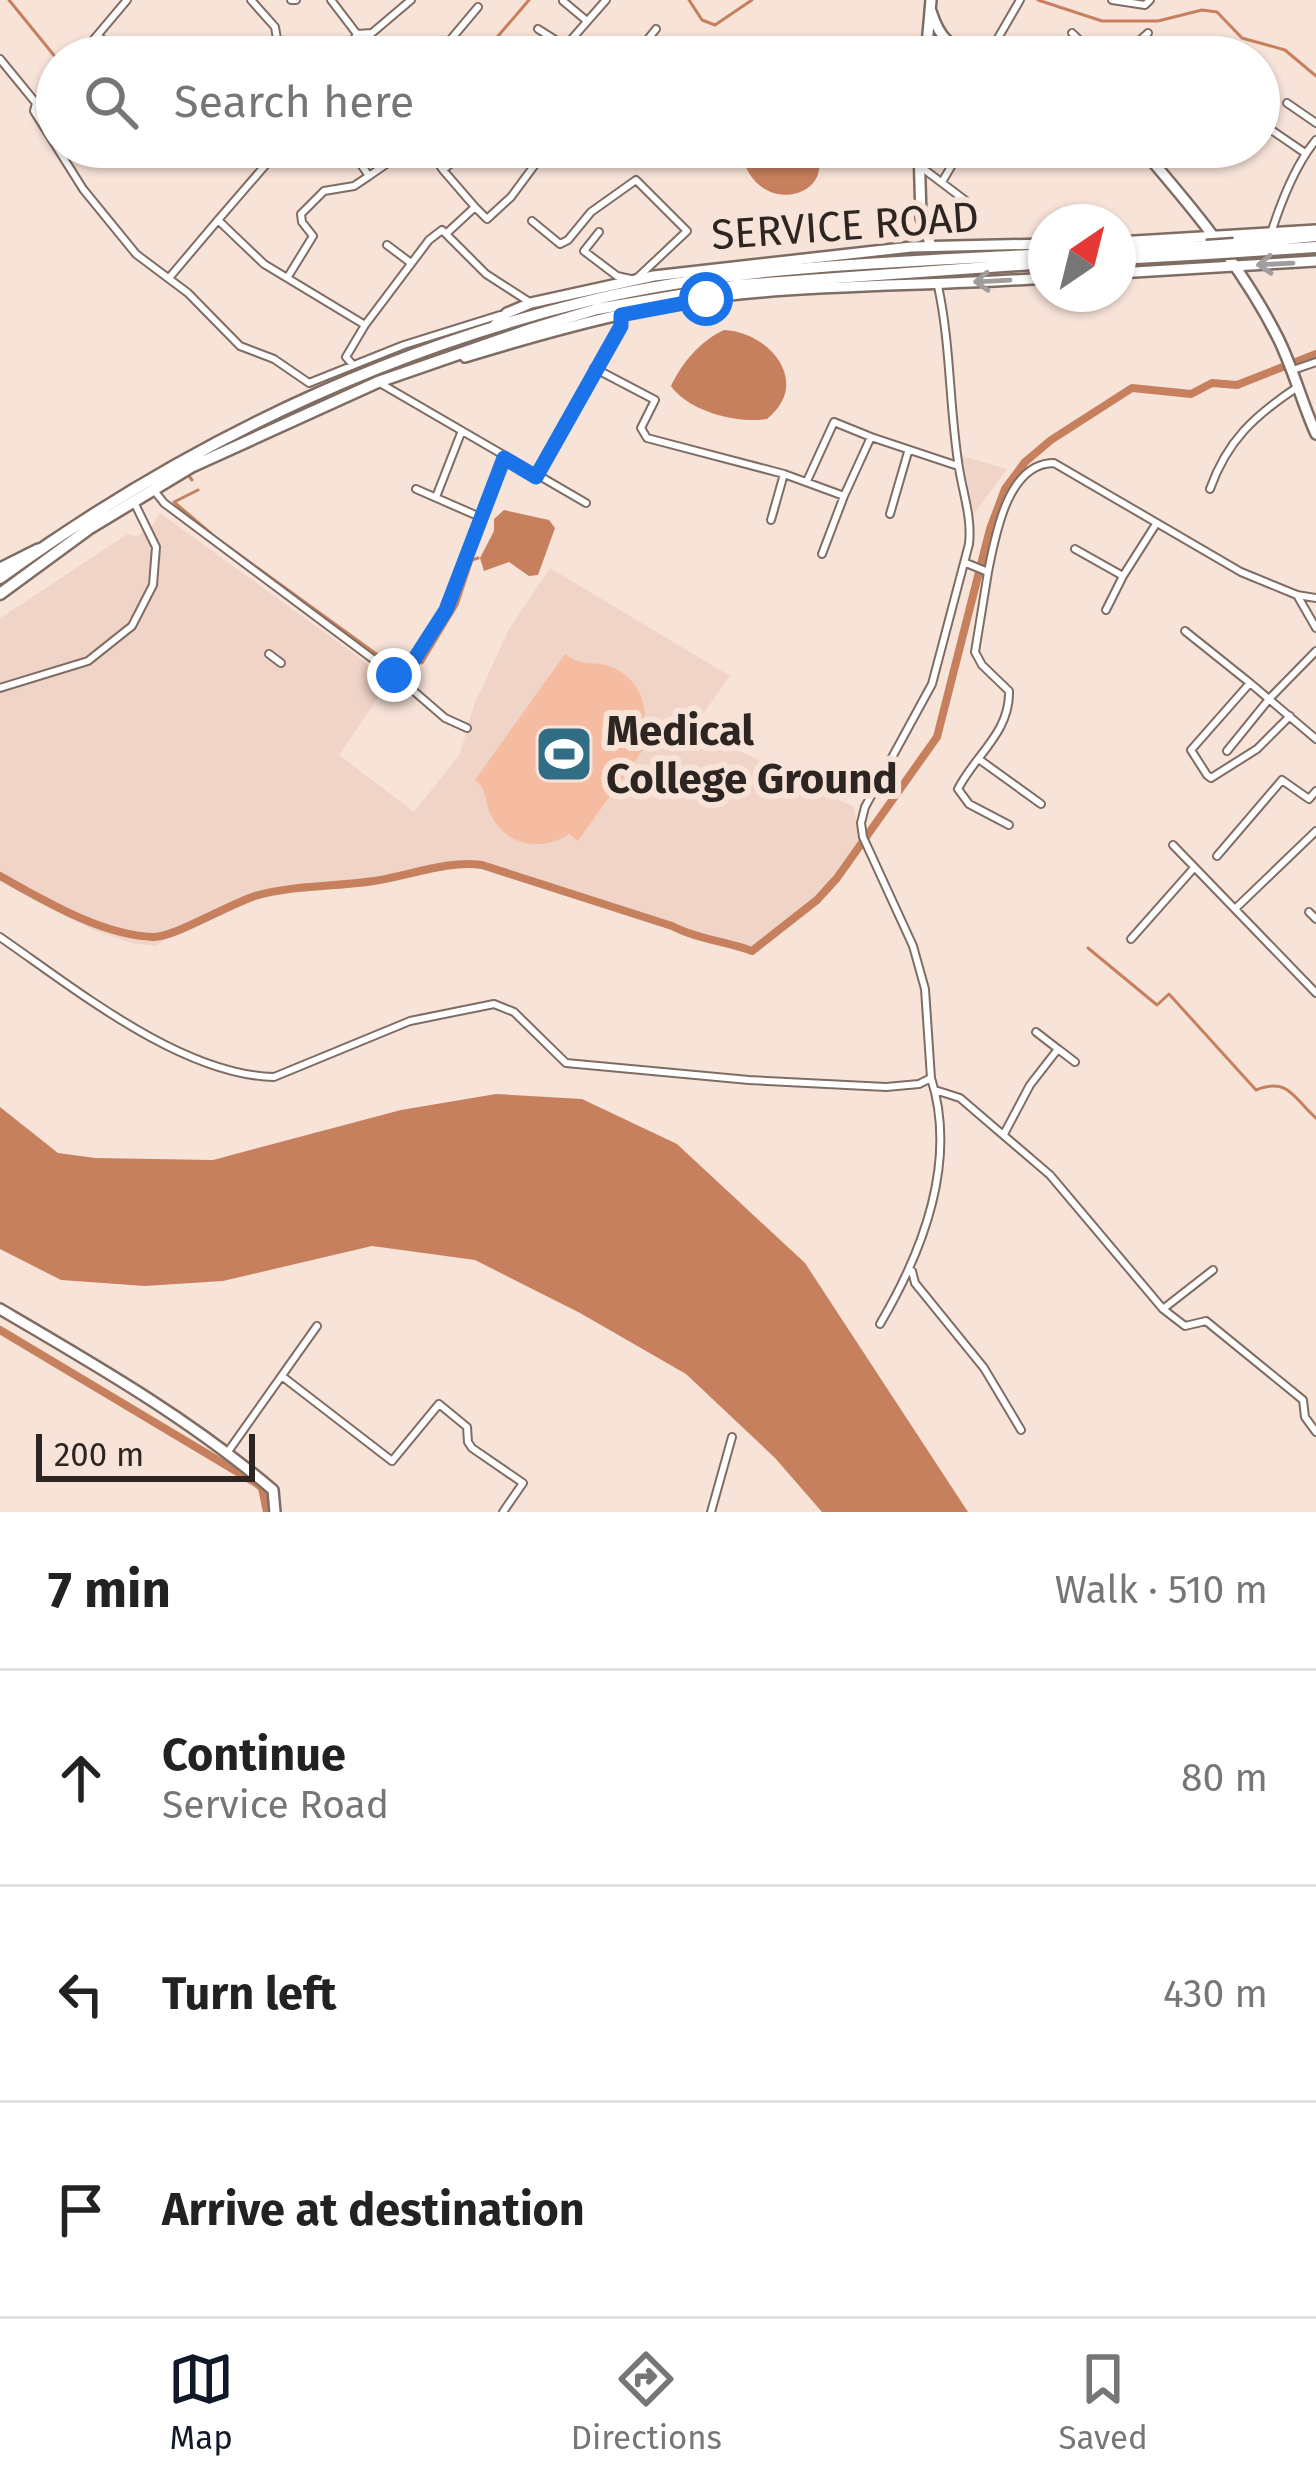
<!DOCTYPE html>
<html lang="en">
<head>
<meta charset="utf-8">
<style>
	:root { --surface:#fff; --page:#f2f2f2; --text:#222; --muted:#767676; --line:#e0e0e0; --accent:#111827 }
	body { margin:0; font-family:"Fira Sans",sans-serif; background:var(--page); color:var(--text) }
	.compass { position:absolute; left:1028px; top:204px; width:108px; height:108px; border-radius:50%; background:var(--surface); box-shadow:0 3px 9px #0004; rotate:35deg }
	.scale { position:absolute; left:36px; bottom:30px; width:219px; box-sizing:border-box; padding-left:12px; border:6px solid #2d2522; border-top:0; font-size:33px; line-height:42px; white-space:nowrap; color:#2d2522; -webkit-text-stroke:9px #f8e3d9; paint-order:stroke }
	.stop { position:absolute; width:36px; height:36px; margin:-27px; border:9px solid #1a73e8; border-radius:50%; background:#fff }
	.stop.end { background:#1a73e8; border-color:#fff; box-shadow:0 3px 12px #0008 }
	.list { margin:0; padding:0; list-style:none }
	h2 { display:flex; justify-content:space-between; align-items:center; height:156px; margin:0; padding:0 48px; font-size:51px }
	h2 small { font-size:39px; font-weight:400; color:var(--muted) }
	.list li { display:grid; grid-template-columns:78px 1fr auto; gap:36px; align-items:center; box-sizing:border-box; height:216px; padding:0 48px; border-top:3px solid var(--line) }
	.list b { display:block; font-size:45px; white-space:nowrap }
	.list p { margin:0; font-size:39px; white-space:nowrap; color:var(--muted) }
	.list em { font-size:39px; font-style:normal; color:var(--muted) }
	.icon { flex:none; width:66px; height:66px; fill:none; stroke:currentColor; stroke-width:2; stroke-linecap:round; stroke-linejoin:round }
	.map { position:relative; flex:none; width:1316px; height:1512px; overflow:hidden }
	.search { position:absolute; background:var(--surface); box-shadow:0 3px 9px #0004; left:36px; right:36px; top:36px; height:132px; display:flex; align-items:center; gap:30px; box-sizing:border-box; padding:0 42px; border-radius:66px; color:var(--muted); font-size:45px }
	.sheet { height:804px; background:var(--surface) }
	nav { display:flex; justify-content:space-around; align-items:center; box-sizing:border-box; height:168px; border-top:3px solid var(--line); background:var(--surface); font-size:33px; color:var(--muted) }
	nav a { display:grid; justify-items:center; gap:6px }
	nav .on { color:var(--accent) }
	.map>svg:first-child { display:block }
</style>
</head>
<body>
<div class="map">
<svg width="1316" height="1512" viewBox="0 0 1316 1512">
	<rect width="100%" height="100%" fill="#f8e3d9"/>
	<!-- built -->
	<path fill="#f0d4c7" d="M962,456L1007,469L974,514L970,495Z
		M160,513L390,680L339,755L414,812L460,754L474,705L509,629L550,568L730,676L693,728L854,807L860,844L829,887L748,950L738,944L698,938L653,918L483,864L462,861L381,879L316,884L256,895L195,919L156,946L131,943L93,930L0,880V618L128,534L136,537L153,525Z"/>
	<!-- green -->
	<path fill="#f6bca1" d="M565,654C581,667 593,660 611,667C641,678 654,714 637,741L645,747L578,841L569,834C543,852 505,846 491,815C484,801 488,790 475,780Z"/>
	<!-- water -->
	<path fill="#c7805d" d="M740,147H814C842,198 751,222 740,147Z
		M724,330C770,332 812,383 767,419C737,424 688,411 671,386C682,363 700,341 724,330Z
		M504,510L549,520L555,528L538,575L529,576L509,562L484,571L480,558L494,531V519Z
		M496,1094L582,1099L677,1144L805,1263L968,1512H822L775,1458L686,1374L580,1313L475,1260L372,1246L223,1281L145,1286L61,1280L0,1249V1107L58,1153L95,1158L213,1160L401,1110Z"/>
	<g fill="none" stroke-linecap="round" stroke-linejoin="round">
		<!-- stream -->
		<path stroke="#c7805d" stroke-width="3" d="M9,0L57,59
			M689,0L702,20L715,25L752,0
			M1038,0L1102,21H1158L1202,10L1217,12L1242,38L1285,50L1316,76
			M480,57L529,0
			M154,147L163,151L177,147
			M189,476L192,480
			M198,490L174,502L215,537L397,669L410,661
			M422,663L457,605L472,560L478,558
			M1088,948L1157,1005L1169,994L1256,1090C1289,1077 1293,1098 1316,1118"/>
		<!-- canal -->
		<path stroke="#c7805d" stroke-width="8" d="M0,876C45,901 101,935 153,937C173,938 229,904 255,896C293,885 334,887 374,881C409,876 447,860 482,865L672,926C699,940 726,941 752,951L817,900L837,878L937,737L990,529L1005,489L1025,462L1051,440L1132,388L1191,394L1212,383L1237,385L1316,354
			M0,1330L256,1483L262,1488L267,1512"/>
		<defs>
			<path id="minor" d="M251,0L275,27L277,39L260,57
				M291,0H296
				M331,0L357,34L343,57
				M1112,0L1145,5L1150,0
				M563,1L587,21
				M538,29L565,46
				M1072,33L1097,57
				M357,34L372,33L411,0
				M99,37L126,57
				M367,37L406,57
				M79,57L127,0
				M157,57L163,52L175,57
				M436,57L478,7
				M556,57L606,0
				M618,57L648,39L656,29
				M902,57L926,53
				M987,57L1020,0
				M1121,57L1148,33
				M0,59L36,103
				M57,78L36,103L34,111L83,189L136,254L188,293L240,346L274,359L309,383L404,345L500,315
				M1287,103L1316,123
				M1267,127L1305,153
				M427,147L443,170L471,147
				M577,147L598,160
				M998,147L1005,159L1029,147
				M921,167L966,201
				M443,170L475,207
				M369,176L411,147
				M942,182L952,165
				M218,220L281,147
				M532,221L560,244L568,240L591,212L636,180L687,231L635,280L617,276L584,251L599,232
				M448,232L475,207L487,219L511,197L548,147
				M1271,233C1281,202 1295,165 1316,140
				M387,245L411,263
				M289,275L313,236L302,222L301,214L324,191L354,186L369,176L349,147
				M169,278L218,220L264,264L365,325
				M353,365L346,357L365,325L429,240L442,230L486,274L531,303
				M594,368L655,400L641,428L647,438L784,474L844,496L871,437L958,466
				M1293,370L1316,362
				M378,382L586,503
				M536,477L621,326V317
				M807,481L834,422L871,437
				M153,489L164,503L401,680L445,718L467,728
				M1210,489C1227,441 1254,416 1296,388
				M436,497L461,433
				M890,514L908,452
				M480,517L503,459
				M771,520L784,474
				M1075,549L1123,576L1156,524
				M822,554L844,496
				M966,563L988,572C995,537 1007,463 1054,463L1241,572L1297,595L1316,598
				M988,572L975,652L982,665L1009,691C1010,733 975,755 958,789L969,804L1009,825
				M1297,595L1316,628
				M1106,610L1123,576
				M1185,631L1250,683L1191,750L1207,775L1211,778L1257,749L1290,716
				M269,654L281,663
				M401,680L446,611L480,524V517L416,489
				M1250,683L1316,739
				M0,688L88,661L132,626L153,585L156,547L133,500
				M1227,751L1270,698L1316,651
				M980,760L1041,804
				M1173,845L1316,993
				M1217,856L1282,780L1309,799L1316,791
				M1237,907L1316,831
				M1309,912L1316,919
				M0,937C74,988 181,1075 274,1077L410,1021L494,1004L514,1012L566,1063L749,1080L886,1087L919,1084L931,1078C958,1162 923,1251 880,1324
				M1131,939L1193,869
				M1036,1032L1058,1049
				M931,1078L925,989L913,946L863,837L861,823L865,807L932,684L969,544C972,517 963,494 959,468C949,407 951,346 938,286
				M935,1090L960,1098L1050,1175L1163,1309L1185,1326L1206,1321L1303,1400L1305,1417L1316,1432
				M1004,1134L1030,1085L1058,1049L1075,1062
				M912,1271L915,1283L984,1368L1021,1430
				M1163,1309L1213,1270
				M283,1377L392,1461L439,1404L467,1427L468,1442L472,1448L523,1483L503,1512
				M227,1453L317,1326
				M711,1512L732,1437"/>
			<path id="tertiary" d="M1118,242L1316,230
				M1118,273L1316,261
				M494,326L507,313L531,303L654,276L911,247L1046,244
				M465,357C560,328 662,300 761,292C856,284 951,285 1046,278
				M0,568L38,549
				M0,1309C94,1364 190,1419 273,1490L275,1512"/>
			<path id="secondary" d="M931,11C940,40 951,48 980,57
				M926,57L931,0
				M919,147L921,218L931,246
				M1140,147C1191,206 1243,268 1278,338C1293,368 1302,403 1316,434"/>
			<path id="trunk" d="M1234,244L1316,236
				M1118,250L1206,246
				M1238,252L1316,247
				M1118,259L1207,254
				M0,578C178,449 377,352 592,300C740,265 895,263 1046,254
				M0,594L90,528L191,467L378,382L531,329L597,309L739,285L1046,263"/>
		</defs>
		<!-- minor casing -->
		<use href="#minor" stroke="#7f6d64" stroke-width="10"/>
		<!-- tertiary casing -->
		<use href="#tertiary" stroke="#7f6d64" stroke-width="14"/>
		<!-- secondary casing -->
		<use href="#secondary" stroke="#7f6d64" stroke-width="14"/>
		<!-- trunk casing -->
		<use href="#trunk" stroke="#7f6d64" stroke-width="15"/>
		<!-- minor -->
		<use href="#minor" stroke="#fff" stroke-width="6"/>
		<!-- tertiary -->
		<use href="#tertiary" stroke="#fff" stroke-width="9"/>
		<!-- secondary -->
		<use href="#secondary" stroke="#fff" stroke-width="9"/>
		<!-- trunk -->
		<use href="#trunk" stroke="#fff" stroke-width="10"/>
		<defs>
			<path id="trunk-bridge" d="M1206,246L1234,244
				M1207,254L1238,252"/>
		</defs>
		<!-- trunk-bridge casing -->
		<use href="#trunk-bridge" stroke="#7f6d64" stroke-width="15" stroke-linecap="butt"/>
		<!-- trunk-bridge -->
		<use href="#trunk-bridge" stroke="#fff" stroke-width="10"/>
	</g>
	<!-- one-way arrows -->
	<defs><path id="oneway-shaft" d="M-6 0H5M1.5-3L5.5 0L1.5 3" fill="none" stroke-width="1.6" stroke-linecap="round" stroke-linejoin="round" transform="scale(3)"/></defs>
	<g stroke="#a09d9c">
		<use href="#oneway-shaft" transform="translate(1275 264) rotate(177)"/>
		<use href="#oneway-shaft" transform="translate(992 281) rotate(177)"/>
	</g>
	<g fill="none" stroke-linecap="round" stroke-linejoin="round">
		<!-- route -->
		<path stroke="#1a73e8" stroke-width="15" d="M394,675L401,680L446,610L504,458L536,477L621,326V315L706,299"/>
	</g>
	<!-- icons -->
	<defs>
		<symbol id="stadium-square" viewBox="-11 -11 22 22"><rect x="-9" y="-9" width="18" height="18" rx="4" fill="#316d84" stroke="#f8e3d9"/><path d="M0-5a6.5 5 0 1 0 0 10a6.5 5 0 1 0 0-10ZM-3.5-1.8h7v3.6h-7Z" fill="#fff"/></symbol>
	</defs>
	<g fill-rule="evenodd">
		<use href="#stadium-square" x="531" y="721" width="66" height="66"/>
	</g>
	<g text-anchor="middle" stroke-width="12" stroke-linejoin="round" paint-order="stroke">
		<!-- street labels -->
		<g font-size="42" fill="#2d2522" stroke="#f8e3d9">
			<text transform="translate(845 225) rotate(-4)" y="15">SERVICE ROAD</text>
		</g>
		<!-- poi labels -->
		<g font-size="42" font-weight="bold" fill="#2d2522" stroke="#f8e3d9" text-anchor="start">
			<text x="606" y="745">Medical<tspan x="606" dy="48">College Ground</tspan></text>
		</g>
	</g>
</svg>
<svg class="compass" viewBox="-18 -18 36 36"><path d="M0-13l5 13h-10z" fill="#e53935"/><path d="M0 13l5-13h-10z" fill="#767676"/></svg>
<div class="scale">200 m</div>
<div class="stop" style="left:706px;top:299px"></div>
<div class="stop end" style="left:394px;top:675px"></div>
<div class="search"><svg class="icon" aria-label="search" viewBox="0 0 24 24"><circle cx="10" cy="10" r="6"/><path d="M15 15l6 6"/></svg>Search here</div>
</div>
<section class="sheet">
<h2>7 min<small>Walk · 510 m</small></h2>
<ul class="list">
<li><svg class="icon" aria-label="ahead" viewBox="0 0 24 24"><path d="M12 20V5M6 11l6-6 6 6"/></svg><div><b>Continue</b><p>Service Road</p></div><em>80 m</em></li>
<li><svg class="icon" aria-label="left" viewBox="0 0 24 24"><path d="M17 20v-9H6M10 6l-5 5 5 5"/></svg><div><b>Turn left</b></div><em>430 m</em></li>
<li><svg class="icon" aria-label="arrive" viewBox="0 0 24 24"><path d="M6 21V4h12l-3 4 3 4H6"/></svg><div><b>Arrive at destination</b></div></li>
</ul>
</section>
<nav>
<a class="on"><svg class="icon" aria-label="map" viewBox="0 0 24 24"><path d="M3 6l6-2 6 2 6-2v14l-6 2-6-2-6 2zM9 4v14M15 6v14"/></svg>Map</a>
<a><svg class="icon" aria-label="directions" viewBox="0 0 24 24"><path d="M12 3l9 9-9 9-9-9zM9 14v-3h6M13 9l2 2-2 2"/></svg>Directions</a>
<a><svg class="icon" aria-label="saved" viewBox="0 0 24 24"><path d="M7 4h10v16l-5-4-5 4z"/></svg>Saved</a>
</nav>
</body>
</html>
